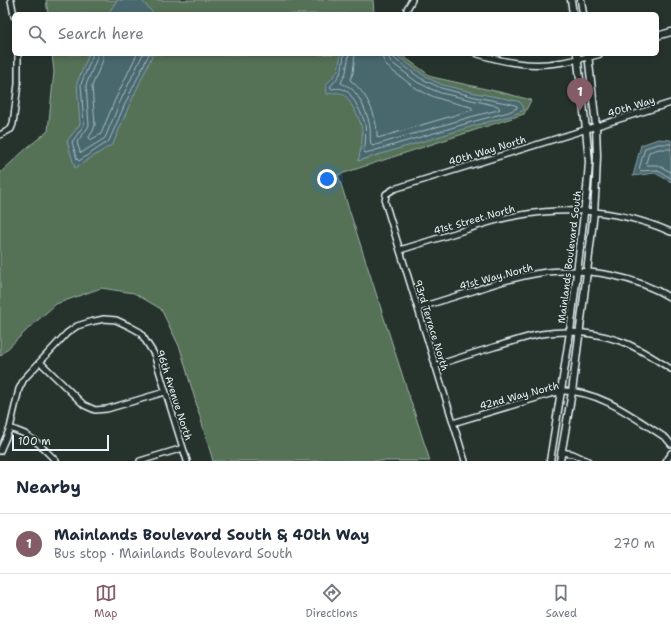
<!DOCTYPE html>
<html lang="en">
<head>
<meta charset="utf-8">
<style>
	:root { --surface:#fff; --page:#f6f6f7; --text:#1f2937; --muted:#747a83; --line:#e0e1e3; --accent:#845c67 }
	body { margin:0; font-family:"Shantell Sans",sans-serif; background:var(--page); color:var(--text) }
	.scale { position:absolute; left:12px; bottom:10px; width:97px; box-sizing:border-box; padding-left:4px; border:2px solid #e8f1f8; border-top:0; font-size:11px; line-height:14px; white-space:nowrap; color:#e8f1f8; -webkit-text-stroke:3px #26332d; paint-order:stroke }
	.you { position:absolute; left:327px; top:179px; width:14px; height:14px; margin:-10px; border:3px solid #fff; border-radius:50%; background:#1a73e8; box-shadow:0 0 0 6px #1a73e833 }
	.badge { display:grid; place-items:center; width:26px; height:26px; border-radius:50%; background:var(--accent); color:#fff; font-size:13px; font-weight:700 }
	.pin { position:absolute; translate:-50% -33px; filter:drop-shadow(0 1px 2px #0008) }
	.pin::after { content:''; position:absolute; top:21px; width:14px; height:12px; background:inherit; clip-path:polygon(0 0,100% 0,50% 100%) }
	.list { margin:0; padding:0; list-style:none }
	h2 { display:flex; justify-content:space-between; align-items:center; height:52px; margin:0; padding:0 16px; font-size:17px }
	h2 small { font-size:13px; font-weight:400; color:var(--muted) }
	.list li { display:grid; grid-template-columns:26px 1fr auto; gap:12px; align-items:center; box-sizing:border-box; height:60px; padding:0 16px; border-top:1px solid var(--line) }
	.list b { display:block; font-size:15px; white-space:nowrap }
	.list p { margin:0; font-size:13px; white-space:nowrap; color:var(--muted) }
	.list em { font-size:13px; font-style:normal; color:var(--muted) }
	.icon { flex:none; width:22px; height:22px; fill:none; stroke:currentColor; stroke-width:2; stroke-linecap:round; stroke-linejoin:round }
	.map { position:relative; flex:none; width:671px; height:461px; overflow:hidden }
	.search { position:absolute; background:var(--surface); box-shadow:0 2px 6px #0003; left:12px; right:12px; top:12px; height:44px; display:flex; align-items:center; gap:10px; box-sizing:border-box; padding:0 14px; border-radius:6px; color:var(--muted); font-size:15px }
	.sheet { height:112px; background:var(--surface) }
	nav { display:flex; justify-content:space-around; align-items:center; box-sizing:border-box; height:56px; border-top:1px solid var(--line); background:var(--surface); font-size:11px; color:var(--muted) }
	nav a { display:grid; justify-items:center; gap:2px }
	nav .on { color:var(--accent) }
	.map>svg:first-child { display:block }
</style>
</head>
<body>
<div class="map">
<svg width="671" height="461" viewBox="0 0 671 461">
	<rect width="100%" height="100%" fill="#26332d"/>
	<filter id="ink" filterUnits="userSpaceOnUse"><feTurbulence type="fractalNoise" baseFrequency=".025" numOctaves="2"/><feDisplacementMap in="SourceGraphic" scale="8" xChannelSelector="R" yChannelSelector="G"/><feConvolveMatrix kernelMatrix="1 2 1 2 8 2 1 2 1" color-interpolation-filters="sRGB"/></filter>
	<g filter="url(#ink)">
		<!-- green -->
		<path fill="#557157" stroke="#9eb1a8" d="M46,0H373L374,14H48Z
			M52,54H400L432,77L504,93L531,100L524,114L338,175L430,461H213L180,348L161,309L134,293L101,288L56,304L29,328L0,356V173L28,147L48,131L54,72Z"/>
		<!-- water -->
		<path fill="#48676e" stroke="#889ea5" d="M117,0H141L154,14H108Z
			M89,54H153L129,106L113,144L75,168L67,141L80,124L77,83Z
			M341,54H395L422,74L434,81L443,85L476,93L513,100L520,102L523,106L524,110L510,116L477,125L358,161C364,138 365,126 352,106C345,93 343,91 327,94L326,85L332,78L338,70Z
			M658,139L671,140V182L655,173L633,176L641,145Z"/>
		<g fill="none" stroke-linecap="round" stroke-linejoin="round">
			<!-- shore -->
			<path stroke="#a8bac1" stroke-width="1" d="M92,54V57L81,84L84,125L72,142L77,159L79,161L109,141L125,104L149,54
				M97,54V58L86,85L89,125L87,129L77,142L80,152L81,153L105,138L120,102L143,54
				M103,54V60L92,86L95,125L93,131L89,137L90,140L101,134L115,100L137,54
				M344,54C343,60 343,69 340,74C337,79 333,83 330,87L332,89C337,88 342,88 347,91C352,95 364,117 365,124C366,133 366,143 364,152L366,153L475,121L509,112L517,108V106L512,104L475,97L441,88L420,78L395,59L393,57V54
				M349,54L346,72L341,83C344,85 349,86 352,89C360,97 369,116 370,128C371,134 369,141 372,146L474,116L498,110L500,109L498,106L441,93L431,89L417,82L391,62L389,58L388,54
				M355,54L353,73L350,80C367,93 377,115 377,136L378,138L472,110V108L471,107C451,102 430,98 413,86C408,83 403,78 398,75C390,69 383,65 382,54
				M671,144H658L645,148L639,169L641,171L656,170L671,178
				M671,149H659L649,152L646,163L647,165H657L671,172"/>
			<defs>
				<path id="minor" d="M11,0L14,16
					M407,14V9L412,0
					M478,54C500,61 525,66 548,64C562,63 575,60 588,57
					M0,135L11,129L13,124L18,84V54
					M400,250C423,243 445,236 468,229C483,224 499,219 515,216C568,206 621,210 671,232
					M418,308C437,302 457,296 476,290C499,282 523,275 547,272C589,268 635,276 671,298
					M40,362L84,405L95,410L107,409L165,392
					M435,366C455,359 474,353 494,347C509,343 525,337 541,334C568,330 594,332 620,341C638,347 655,359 671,369
					M453,423L550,394C554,393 558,392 562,391C600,390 636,419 666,438L671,444
					M10,428L25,434L39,444L56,461
					M0,451L10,428L19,389L24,379L67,333L77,326L90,322L104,319L116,320L129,326L140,332L154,354L187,461
					M561,452L573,454L588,461
					M140,461L183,448
					M465,461L385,202L386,194L394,189L671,103
					M666,461L670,456L671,453"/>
				<path id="tertiary" d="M571,0L573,14
					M581,0L583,14
					M657,36L671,32
					M588,57L599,54
					M550,461L561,391L570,332L587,188L589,162L586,129L577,54
					M560,461L572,392L587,272L594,212L596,181L597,156L596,126L588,54"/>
			</defs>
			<!-- minor casing -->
			<use href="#minor" stroke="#e8f1f8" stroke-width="8"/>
			<!-- tertiary casing -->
			<use href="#tertiary" stroke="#e8f1f8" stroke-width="9"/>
			<!-- minor -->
			<use href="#minor" stroke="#26332d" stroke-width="5"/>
			<!-- tertiary -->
			<use href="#tertiary" stroke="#26332d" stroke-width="6"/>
		</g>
	</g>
	<g text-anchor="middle" stroke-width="3.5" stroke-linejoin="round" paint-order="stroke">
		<!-- street labels -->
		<g font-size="10" fill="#e8f1f8" stroke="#26332d">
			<text transform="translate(631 106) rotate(-17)" y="4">40th Way</text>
			<text transform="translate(487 150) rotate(-17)" y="4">40th Way North</text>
			<text transform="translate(474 219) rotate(-16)" y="4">41st Street North</text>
			<text transform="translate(569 257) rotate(-83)" y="4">Mainlands Boulevard South</text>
			<text transform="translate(496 276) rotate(-15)" y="4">41st Way North</text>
			<text transform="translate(432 325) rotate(73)" y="4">93rd Terrace North</text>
			<text transform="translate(175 395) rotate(72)" y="4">96th Avenue North</text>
			<text transform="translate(519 395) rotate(-15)" y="4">42nd Way North</text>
		</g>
	</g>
</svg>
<div class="scale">100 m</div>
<div class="you"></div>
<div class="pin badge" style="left:580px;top:111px">1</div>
<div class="search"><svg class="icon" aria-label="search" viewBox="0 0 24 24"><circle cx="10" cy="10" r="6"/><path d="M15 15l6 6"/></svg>Search here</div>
</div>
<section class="sheet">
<h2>Nearby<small></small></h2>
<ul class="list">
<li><span class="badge">1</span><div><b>Mainlands Boulevard South &amp; 40th Way</b><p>Bus stop · Mainlands Boulevard South</p></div><em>270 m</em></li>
</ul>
</section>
<nav>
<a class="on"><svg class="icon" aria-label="map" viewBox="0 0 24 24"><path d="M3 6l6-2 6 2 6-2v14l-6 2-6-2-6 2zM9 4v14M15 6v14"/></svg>Map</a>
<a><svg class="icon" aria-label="directions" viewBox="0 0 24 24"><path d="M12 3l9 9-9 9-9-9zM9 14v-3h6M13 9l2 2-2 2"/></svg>Directions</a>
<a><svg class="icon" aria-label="saved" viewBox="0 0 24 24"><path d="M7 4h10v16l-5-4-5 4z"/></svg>Saved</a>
</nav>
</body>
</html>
